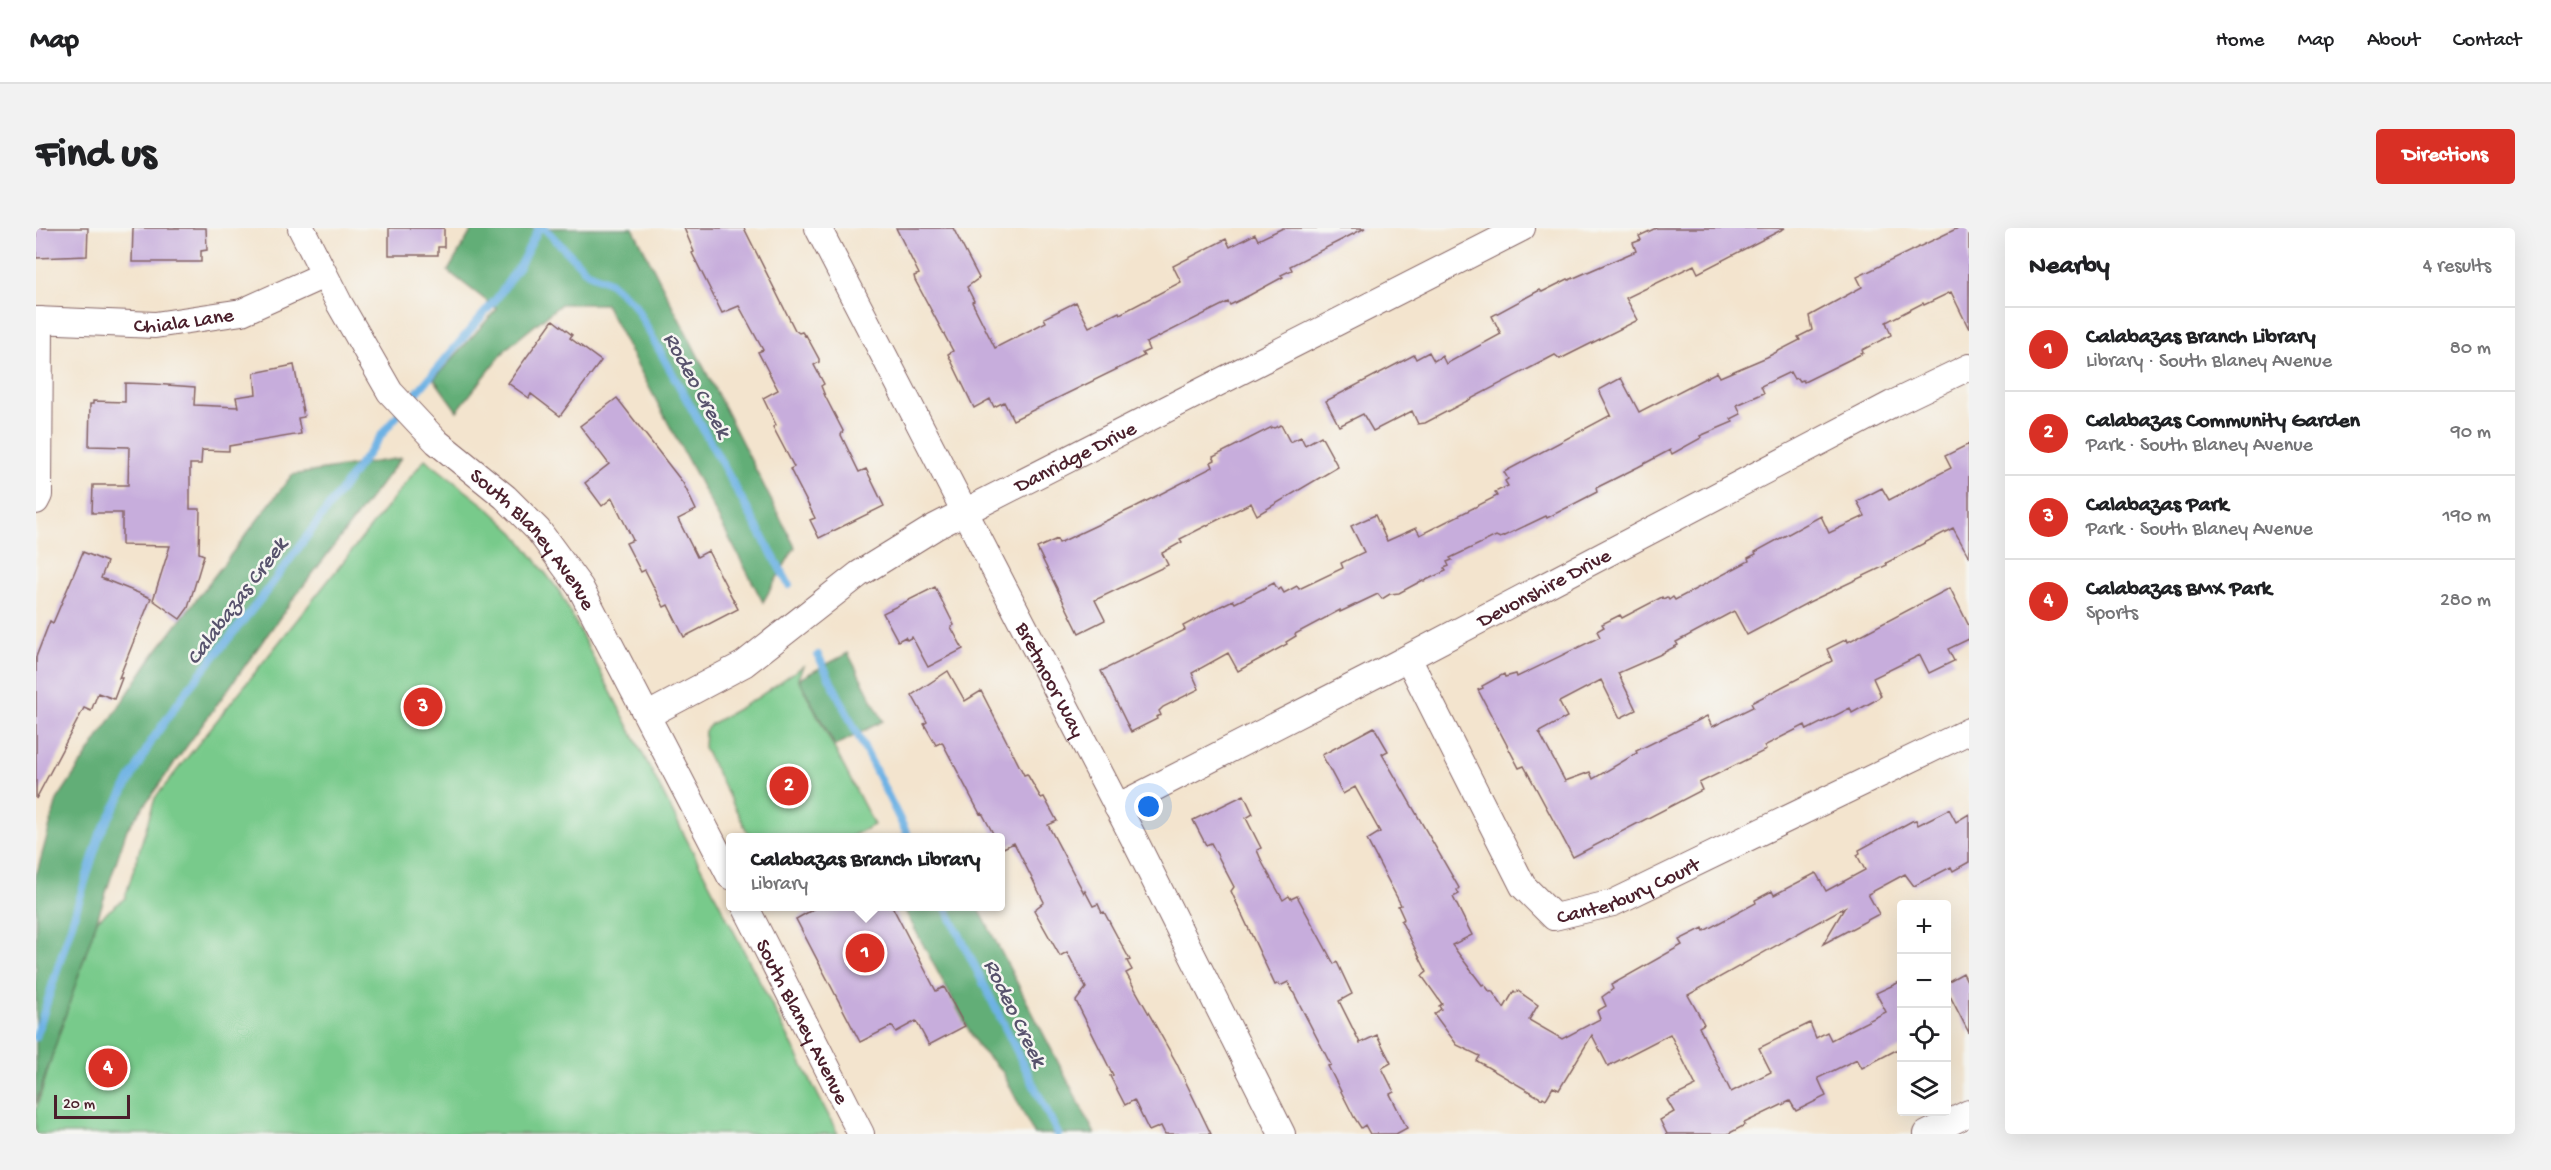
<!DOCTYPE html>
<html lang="en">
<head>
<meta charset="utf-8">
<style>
	:root { --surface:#fff; --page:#f2f2f2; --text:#202124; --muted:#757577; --line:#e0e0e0; --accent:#d93025 }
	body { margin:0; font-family:"Gochi Hand",sans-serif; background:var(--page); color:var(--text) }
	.controls { position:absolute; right:18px; bottom:18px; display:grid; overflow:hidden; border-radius:6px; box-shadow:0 6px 24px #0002 }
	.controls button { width:54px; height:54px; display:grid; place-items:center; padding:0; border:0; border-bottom:2px solid var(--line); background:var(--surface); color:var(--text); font:30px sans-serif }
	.scale { position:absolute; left:18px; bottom:15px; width:76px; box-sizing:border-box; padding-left:6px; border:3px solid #4a1f2b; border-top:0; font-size:16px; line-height:21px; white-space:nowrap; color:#4a1f2b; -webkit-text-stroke:4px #f6f6f2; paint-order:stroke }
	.you { position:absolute; left:1113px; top:579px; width:21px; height:21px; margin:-15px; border:4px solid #fff; border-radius:50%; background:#1a73e8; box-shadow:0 0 0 9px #1a73e833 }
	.badge { display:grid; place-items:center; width:39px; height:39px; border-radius:50%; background:var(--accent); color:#fff; font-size:20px; font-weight:700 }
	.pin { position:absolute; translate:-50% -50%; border:3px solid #fff; box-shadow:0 2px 6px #0006 }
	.popup { position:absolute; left:690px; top:605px; width:279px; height:78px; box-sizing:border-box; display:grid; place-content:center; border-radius:6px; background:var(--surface); filter:drop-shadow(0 2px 4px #0005); font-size:20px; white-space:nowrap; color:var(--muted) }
	.popup b { font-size:22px; color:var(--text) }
	.popup::after { content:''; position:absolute; left:50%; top:100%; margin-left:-12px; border:12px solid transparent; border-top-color:var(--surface) }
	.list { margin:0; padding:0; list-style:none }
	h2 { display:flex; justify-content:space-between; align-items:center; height:78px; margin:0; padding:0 24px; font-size:26px }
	h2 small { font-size:20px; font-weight:400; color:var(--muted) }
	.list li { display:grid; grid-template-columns:39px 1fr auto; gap:18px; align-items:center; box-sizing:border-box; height:84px; padding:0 24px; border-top:2px solid var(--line) }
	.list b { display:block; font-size:22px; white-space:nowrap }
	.list p { margin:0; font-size:20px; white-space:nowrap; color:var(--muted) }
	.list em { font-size:20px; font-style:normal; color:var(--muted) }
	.icon { flex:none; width:33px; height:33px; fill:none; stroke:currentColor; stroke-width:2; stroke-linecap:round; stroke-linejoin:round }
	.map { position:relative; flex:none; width:1933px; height:906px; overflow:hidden; border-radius:6px }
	header { display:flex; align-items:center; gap:36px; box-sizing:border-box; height:84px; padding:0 30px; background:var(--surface); border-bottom:2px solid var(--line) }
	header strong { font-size:28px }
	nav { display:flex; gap:33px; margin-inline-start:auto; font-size:21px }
	.intro { display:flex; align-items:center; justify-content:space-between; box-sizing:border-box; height:144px; padding:0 36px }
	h1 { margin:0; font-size:42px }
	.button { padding:15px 27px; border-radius:6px; background:var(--accent); color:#fff; font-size:21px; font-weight:700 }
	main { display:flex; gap:36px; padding:0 36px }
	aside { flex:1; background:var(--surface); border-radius:6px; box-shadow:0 6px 24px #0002 }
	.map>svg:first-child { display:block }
</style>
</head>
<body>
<header>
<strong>Map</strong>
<nav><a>Home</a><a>Map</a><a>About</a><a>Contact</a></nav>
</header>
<div class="intro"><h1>Find us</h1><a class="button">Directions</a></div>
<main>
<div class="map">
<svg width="1933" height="906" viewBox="0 0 1933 906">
	<rect width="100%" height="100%" fill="#f6f6f2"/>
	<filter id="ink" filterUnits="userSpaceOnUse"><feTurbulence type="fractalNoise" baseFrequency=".0167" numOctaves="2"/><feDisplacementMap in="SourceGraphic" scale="12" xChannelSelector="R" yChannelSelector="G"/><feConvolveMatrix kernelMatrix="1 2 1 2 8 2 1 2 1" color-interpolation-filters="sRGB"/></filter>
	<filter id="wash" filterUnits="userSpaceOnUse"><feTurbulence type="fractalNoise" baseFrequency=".008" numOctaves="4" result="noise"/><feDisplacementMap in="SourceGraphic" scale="24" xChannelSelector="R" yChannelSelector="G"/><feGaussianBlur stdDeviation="1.35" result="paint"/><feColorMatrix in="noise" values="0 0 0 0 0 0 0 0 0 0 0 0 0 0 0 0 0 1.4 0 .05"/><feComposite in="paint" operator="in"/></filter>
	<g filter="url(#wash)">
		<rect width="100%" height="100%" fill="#f3e4ce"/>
		<!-- green -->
		<path fill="#78ca8b" stroke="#61745b" stroke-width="1.5" d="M389,231L453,281L479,305L523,363L802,906H0V882L55,697L89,670L119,570Z
			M767,438L762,450L838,597L814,609H714L668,520L669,503L675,496L721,470Z"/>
		<!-- forest -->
		<path fill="#62ae77" stroke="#566651" stroke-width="1.5" d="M437,0H597L759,319L727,374L569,76H525L471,120L421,183L398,151L461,81L412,43Z
			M365,230L255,374L91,601L0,876V648L21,572L116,429L256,247Z
			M812,425L847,493L799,518L763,451Z
			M867,679H942L1059,906H998L966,843L942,819Z"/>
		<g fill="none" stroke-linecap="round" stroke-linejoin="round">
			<!-- stream -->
			<path stroke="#6eb2e4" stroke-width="8" d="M508,0L552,45L573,54L598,76L753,357
				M782,427L873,610
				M909,678L1022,906
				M0,809L64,606L116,512L151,462L227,368L350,201L461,70L485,35L503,0"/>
		</g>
		<g id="blocks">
			<!-- building -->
			<path fill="#c7addc" d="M0,0H52L51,28L0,30Z
				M97,0H170L171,22L165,23V34H96Z
				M353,0H408V19H402V27H353Z
				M648,0H708L759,102L763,105L766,104L769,108L770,107L783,131V134L778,137L788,156L785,158L789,168L807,203L805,207L823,244L830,241L848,278L783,310L774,292L779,290L754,241L758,239L737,199L740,197L727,170L742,162L722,124L727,122L703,78L686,85L656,25L658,24Z
				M860,0H917L943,50L931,59L938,73L936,74L959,120L1010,94L1008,90L1040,74L1053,99L1083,84L1084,86L1145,54L1137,38L1190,11L1194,19L1219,6L1222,12L1247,0H1329L1254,38L1256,42L1245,47L1247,49L1214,67L1194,77L1192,74L1110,115L1113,122L1106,125L1108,128L977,192L968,174L958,179L954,171L938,180L912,126L917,123L879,52L878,48L883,46Z
				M1620,0H1749L1662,45L1658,37L1590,70L1602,92L1524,131L1519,127L1389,195L1382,196L1376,183L1337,203L1327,186L1303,198L1290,173L1378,127L1380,131L1393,124L1398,133L1406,128L1410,136L1465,106L1456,88L1504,62L1506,64L1532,51L1533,52L1600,23L1597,15L1605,12L1603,8Z
				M1922,0H1933V101L1915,64L1888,77L1887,75L1850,94L1855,107L1826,122L1827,125L1768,154L1767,152L1764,153L1762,150L1758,151L1754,144L1725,158L1728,165L1701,177L1705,186L1695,191L1697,194L1664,208L1665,210L1636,226L1634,222L1602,239L1560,260L1561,264L1511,290L1510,288L1464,310L1460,308L1414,330L1416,332L1411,334L1413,338L1408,340L1410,343L1388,353L1387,352L1363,365L1354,366L1346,371L1342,366L1304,384V382L1259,406L1260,408L1250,414L1251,416L1202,443L1192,425L1156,445L1163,461L1127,479L1123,483L1125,487L1120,489L1121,491L1095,504L1065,443L1149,402L1147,398L1181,380L1197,372L1199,375L1238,355L1242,362L1245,360L1248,365L1261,358L1263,361L1307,340L1305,335L1328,324L1315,298L1339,287L1351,313L1380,300L1384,307L1461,268L1459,264L1472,258L1469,253L1472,251L1468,244L1575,187L1563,162L1585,150L1603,184L1681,144L1684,149L1731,129L1764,112L1762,109L1776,102L1773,88L1826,59L1821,49Z
				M517,92L536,107L534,110L565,133L524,188L495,166L493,170L472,155Z
				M258,137L268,189L262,190L265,206L193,218V223L166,222L165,236H154V281H164L163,325L168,327L152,380L144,391L117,372L134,318L86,317V285H56L57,257H92L93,219L53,218L54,176H57V173L89,174V155L117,156L159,159L158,177L202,179L200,169L220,166L218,145Z
				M581,170L647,255L660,282L642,291L661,329L672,323L702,381L648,409L632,377L628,379L609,342L605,344L590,315L597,312L576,270L566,278L549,255L573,236L544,198Z
				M1245,197L1254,214L1265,209L1269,217L1285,208L1302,239L1221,287L1215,275L1144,311L1146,314L1126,325L1132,337L1059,372L1069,392L1043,405L1001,320L1021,311L1023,315L1097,280L1177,239L1175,234L1179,232L1177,229L1236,199L1238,200Z
				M1933,216V329L1917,300L1850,335L1851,337L1773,374L1711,407L1698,383L1640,414L1642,417L1623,427L1582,445L1600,482L1584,490L1565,452L1523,474L1531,489L1503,504L1529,553L1554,544L1557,551L1601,525L1600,523L1671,488L1676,499L1717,479L1715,475L1796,433L1791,421L1811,411L1812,414L1914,360L1933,398V411L1912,421L1918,433L1893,445L1884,427L1837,450L1845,468L1838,473L1816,485L1814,480L1771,502L1769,497L1728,518L1730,522L1663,555L1666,562L1537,629L1488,538L1483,540L1442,462L1447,460L1446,458L1468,446L1469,449L1480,446L1481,449L1564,409L1561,403L1568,399L1566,396L1584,387L1586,390L1626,369L1627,371L1631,369L1633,372L1637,369L1639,372L1713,333L1712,330L1720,326L1719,324L1785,288L1793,305L1829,288L1821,273L1846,260L1853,272L1915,240L1909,228Z
				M47,324L71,334L65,350L115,370L83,450H86L78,471L62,465L55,483L48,480L0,571V429L14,393L17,395Z
				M899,359L918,397L915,399L927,421L892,439L876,409L871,412L869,409L862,413L847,385Z
				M912,443L929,473L945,463L988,547L991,546L1005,570L1008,569L1021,593L1012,597L1048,665L1049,663L1057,678L1062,676L1066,685L1068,684L1082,710L1094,732L1091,733L1096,742L1090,745L1140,834L1175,906H1129L1125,898L1113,903L1098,872L1089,877L1074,848L1077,847L1040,773L1050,760L1031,724L1024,728L998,682L1008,674L978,615L965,621L964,609H959L946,585L944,586L906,514L900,517L888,496L891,494L876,467Z
				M1338,499L1352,523L1346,526L1423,660L1421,662L1423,666L1417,669L1436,707L1416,717L1446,757L1448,756L1454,764L1456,763L1468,780L1478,763L1480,765L1482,763L1502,777L1493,792L1526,811L1564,791L1561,783L1570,778L1566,769L1577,761L1575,757L1646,717L1643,712L1667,700L1668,703L1720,675L1719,672L1736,663L1738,667L1780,645L1790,663L1829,642L1821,627L1824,625L1823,622L1876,593L1880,592L1882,597L1913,581L1920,594L1933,586V634L1917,643L1915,639L1878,658L1869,646L1832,666L1843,686L1787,716L1809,679L1652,767L1668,796L1663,799L1695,864L1735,844L1723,820L1774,795L1780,810L1791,804L1795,812L1850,784L1840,765L1866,753V819L1826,840L1821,831L1782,850L1790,868L1760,883L1754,873L1708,895L1709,897L1692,906H1631L1624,892L1638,884L1631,872L1660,858L1634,806L1572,838L1556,807L1523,862L1517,859L1510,871L1507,869L1506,871L1441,833L1444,828L1421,817L1398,786L1405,781L1403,778L1406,776L1386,748L1391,744L1365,693L1368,691L1362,678L1365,677L1331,612L1344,604L1319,559L1307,566L1286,527Z
				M1208,567L1217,586L1210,590L1225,620L1221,622L1227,636L1247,672L1253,668L1255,671L1261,668L1298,736L1301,734L1316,766L1303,773L1324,815L1341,807L1355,835L1346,840L1358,864L1354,866L1371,900L1360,906H1334L1329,897L1325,900L1318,889L1292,838L1295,837L1252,754L1244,758L1243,755L1239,757L1195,663L1198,659L1175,615L1170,617L1157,592Z
				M783,678H856L900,763L908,759L929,798L893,817L880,793L860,804L856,798L824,814L760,691Z
				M1927,745L1933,757V805L1911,762V754Z"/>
		</g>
	</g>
	<g filter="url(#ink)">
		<use href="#blocks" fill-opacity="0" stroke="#856464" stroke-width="1.5"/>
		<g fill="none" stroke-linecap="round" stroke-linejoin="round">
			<defs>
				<g id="minor">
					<path id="s1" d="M265,0L303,75L354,164L401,214L469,269L502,302L544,359L694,648"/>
					<path id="s2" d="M782,0L1097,609L1246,906"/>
					<path id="s3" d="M0,92L119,97L206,84L288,47"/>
					<path d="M0,273L3,267L4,92"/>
					<path id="s4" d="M1372,430L1487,658L1518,689L1577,675L1933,503"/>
					<path id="s5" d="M612,487L708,436L823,346L899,299L1486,0"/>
					<path id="s6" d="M1081,579L1343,445L1856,176L1933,139"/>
					<path id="s7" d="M709,678L825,906"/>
					<path d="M1891,906L1933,885"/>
				</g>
			</defs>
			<!-- minor casing -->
			<use href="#minor" stroke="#856464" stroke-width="28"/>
			<!-- minor -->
			<use href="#minor" stroke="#fff" stroke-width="26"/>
		</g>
	</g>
	<g text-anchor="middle" stroke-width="5" stroke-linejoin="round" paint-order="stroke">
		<!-- street labels -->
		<g font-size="21" fill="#4a1f2b" stroke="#f6f6f2">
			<text dy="7" stroke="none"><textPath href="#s3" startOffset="148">Chiala Lane</textPath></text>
			<text dy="7" stroke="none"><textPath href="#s5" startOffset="501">Danridge Drive</textPath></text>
			<text dy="7" stroke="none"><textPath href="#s1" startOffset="393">South Blaney Avenue</textPath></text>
			<text dy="7" stroke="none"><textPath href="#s6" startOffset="480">Devonshire Drive</textPath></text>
			<text dy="7" stroke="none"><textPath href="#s2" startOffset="508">Bretmoor Way</textPath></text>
			<text dy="7" stroke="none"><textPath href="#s4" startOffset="378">Canterbury Court</textPath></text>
			<text dy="7" stroke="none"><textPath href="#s7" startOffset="129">South Blaney Avenue</textPath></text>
		</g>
		<!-- water labels -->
		<g font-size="22" font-style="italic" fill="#57526c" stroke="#f6f6f2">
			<text transform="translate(663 156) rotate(61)" y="8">Rodeo Creek</text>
			<text transform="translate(199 372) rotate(-53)" y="8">Calabazas Creek</text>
			<text transform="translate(981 784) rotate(64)" y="8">Rodeo Creek</text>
		</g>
	</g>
</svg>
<div class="controls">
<button>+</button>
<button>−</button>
<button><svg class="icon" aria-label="locate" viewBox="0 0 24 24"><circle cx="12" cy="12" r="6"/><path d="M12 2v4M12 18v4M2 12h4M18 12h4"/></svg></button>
<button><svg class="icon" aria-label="layers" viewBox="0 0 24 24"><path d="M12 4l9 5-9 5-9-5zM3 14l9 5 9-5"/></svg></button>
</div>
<div class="scale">20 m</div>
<div class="you"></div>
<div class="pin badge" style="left:829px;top:725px">1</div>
<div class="popup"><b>Calabazas Branch Library</b>Library</div>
<div class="pin badge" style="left:753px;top:558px">2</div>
<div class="pin badge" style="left:387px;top:479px">3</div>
<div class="pin badge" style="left:72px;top:840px">4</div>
</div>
<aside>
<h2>Nearby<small>4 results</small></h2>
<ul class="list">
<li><span class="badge">1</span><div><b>Calabazas Branch Library</b><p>Library · South Blaney Avenue</p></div><em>80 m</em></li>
<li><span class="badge">2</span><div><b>Calabazas Community Garden</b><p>Park · South Blaney Avenue</p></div><em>90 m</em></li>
<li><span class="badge">3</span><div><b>Calabazas Park</b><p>Park · South Blaney Avenue</p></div><em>190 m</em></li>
<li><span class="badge">4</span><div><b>Calabazas BMX Park</b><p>Sports</p></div><em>280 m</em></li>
</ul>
</aside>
</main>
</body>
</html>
